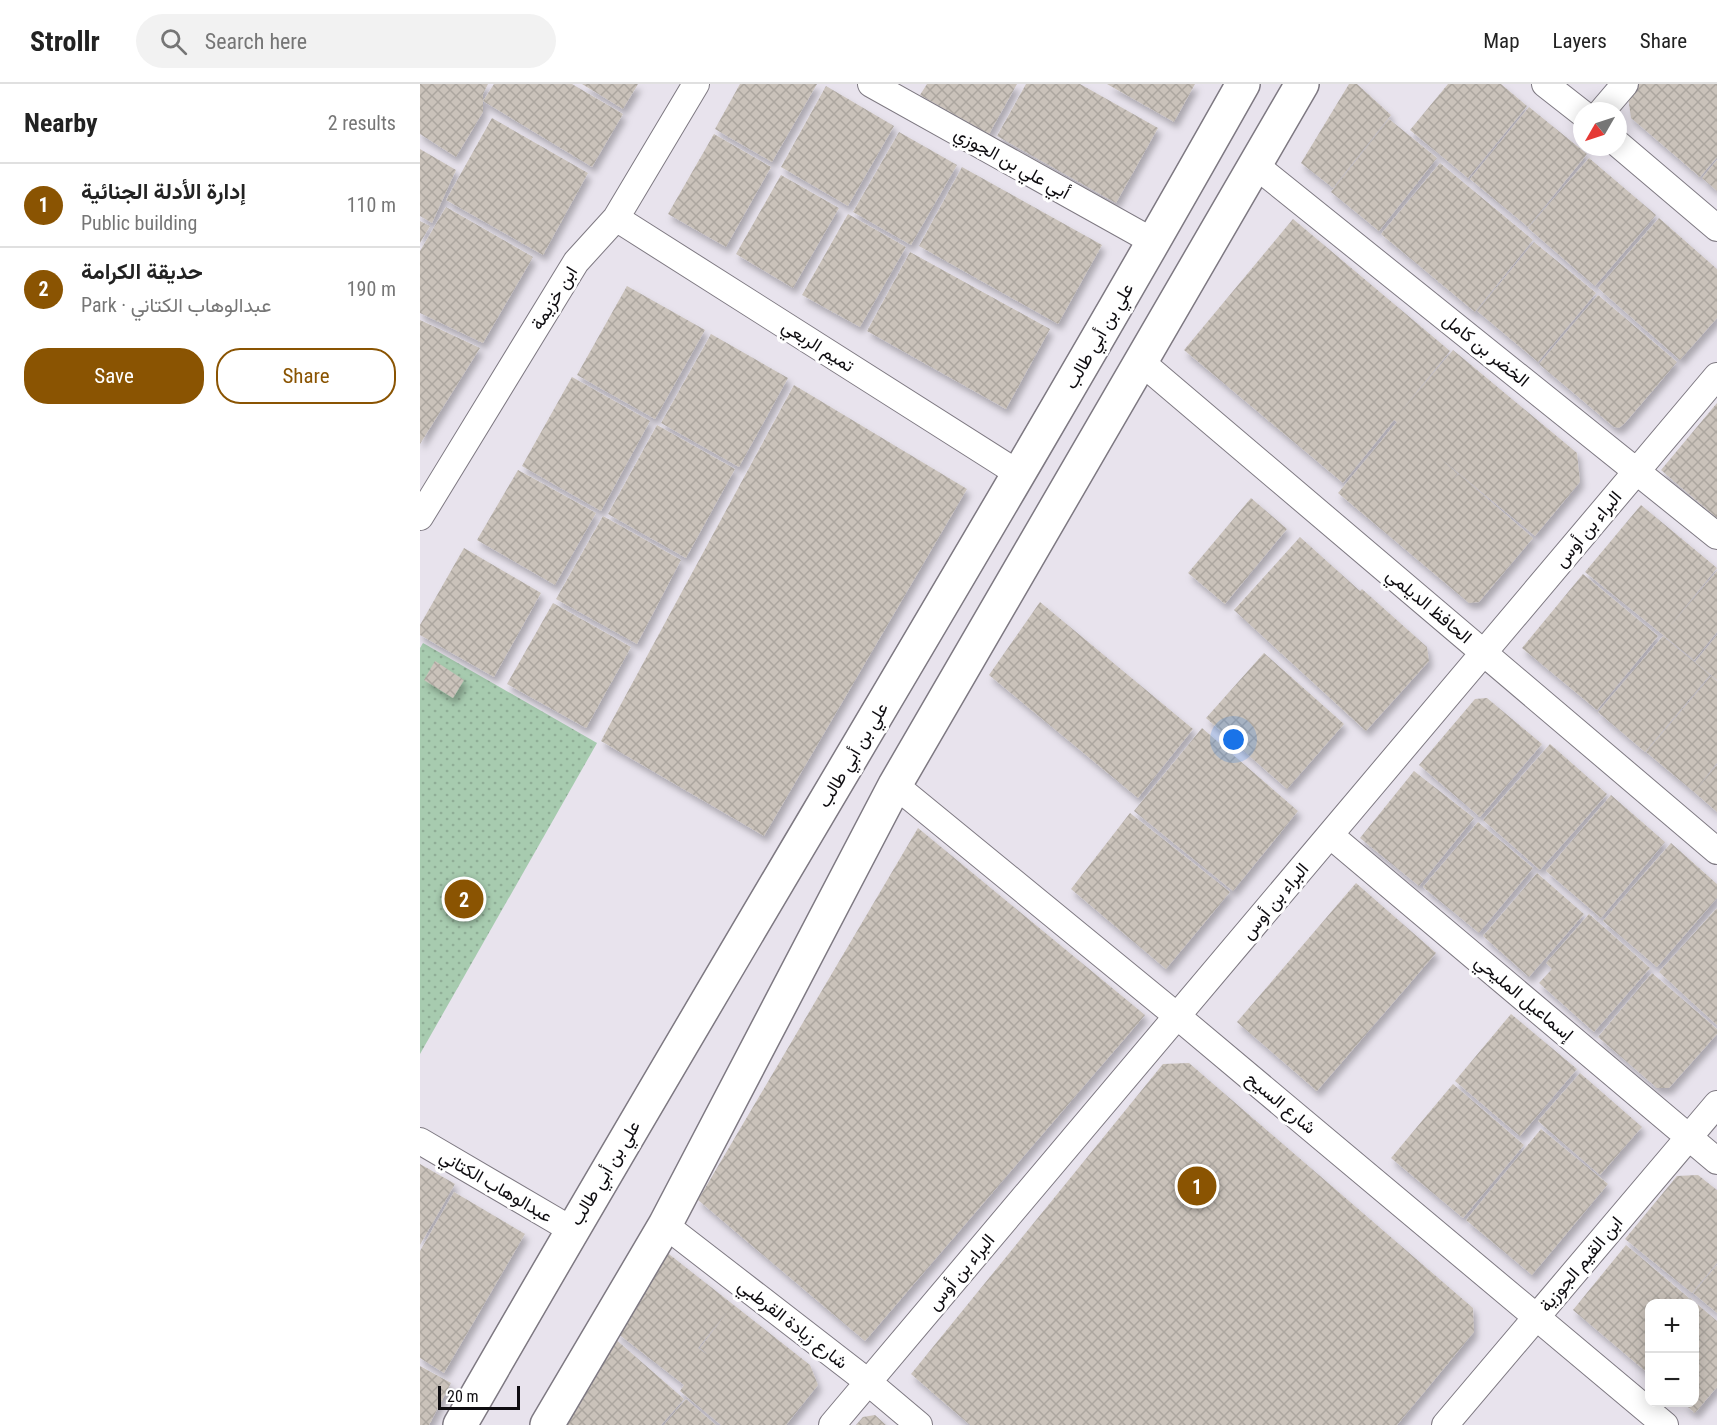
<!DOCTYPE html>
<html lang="en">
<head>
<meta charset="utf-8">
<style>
	:root { --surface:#fff; --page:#f2f2f2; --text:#222; --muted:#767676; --line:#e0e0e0; --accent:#8a5402 }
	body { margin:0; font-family:"Roboto Condensed",Vazirmatn,sans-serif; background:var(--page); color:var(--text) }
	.controls { position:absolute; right:18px; bottom:18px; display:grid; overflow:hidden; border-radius:12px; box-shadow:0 3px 15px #0003 }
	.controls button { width:54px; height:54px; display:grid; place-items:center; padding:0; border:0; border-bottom:2px solid var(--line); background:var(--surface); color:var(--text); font:30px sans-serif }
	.compass { position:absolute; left:1153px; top:18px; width:54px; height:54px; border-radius:50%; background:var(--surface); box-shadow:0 3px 15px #0003; rotate:231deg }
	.scale { position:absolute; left:18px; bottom:15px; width:82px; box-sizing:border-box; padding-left:6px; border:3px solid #0e0c10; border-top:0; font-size:16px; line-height:21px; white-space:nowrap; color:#0e0c10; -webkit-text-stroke:4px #fff; paint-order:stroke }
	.you { position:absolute; left:814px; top:656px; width:21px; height:21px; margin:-15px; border:4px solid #fff; border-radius:50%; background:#1a73e8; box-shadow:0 0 0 9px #1a73e833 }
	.badge { display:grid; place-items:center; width:39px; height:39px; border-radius:50%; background:var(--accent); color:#fff; font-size:20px; font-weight:700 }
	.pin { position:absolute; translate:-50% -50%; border:3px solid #fff; box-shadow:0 2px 6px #0006 }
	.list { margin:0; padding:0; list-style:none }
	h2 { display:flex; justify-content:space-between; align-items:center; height:78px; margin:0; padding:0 24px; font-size:26px }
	h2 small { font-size:20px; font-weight:400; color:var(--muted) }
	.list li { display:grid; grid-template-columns:39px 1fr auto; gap:18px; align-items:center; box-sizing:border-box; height:84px; padding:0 24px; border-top:2px solid var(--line) }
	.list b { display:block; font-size:22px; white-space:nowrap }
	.list p { margin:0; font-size:20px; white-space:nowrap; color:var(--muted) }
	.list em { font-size:20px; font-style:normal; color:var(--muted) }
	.actions { display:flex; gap:12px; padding:18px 24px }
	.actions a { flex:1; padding:14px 0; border:2px solid var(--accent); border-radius:24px; text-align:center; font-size:21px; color:var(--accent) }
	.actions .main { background:var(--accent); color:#fff }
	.icon { flex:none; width:33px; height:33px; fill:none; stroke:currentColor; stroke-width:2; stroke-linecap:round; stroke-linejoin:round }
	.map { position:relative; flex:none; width:1297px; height:1341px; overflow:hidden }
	header { display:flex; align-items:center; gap:36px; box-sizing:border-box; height:84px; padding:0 30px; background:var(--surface); border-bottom:2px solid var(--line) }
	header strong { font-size:28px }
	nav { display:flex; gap:33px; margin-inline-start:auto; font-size:21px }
	.search { width:420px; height:54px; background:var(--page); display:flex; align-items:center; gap:15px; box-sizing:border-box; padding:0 21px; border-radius:33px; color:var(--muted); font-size:22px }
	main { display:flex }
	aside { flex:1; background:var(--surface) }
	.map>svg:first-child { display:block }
</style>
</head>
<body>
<header>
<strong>Strollr</strong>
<div class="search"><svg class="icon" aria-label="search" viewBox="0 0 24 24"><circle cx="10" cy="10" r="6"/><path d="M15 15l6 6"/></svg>Search here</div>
<nav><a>Map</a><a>Layers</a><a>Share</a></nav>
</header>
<main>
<aside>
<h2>Nearby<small>2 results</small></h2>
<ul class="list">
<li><span class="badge">1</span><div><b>إدارة الأدلة الجنائية</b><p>Public building</p></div><em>110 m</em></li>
<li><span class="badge">2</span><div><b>حديقة الكرامة</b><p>Park · عبدالوهاب الكتاني</p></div><em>190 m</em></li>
</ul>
<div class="actions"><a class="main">Save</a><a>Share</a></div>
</aside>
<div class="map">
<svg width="1297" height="1341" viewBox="0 0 1297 1341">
	<defs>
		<pattern id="park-dots" width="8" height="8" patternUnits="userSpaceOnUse" patternTransform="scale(1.5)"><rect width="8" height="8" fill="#a7cbaf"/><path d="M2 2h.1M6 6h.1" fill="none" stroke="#8fad96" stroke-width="1.8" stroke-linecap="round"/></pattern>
		<pattern id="building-cross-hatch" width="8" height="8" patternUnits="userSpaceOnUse" patternTransform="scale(1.5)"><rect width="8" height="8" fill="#cac2ba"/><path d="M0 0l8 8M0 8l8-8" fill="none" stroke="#aca69f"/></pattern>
		<filter id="shadow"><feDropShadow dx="3.5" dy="6" stdDeviation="3" flood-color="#0004"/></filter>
	</defs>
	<rect width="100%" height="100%" fill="#e8e3ed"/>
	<!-- park -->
	<path fill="url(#park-dots)" d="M3,559L177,659L0,970V564Z"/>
	<!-- building -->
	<path fill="url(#building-cross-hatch)" fill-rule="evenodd" filter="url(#shadow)" d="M0,0H68L63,10V28L36,73L0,50Z
		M74,0H152L203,30L172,83L63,17Z
		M162,0H218L203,25Z
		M320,0H397L352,78L295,45Z
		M507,0H597L569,50L500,11Z
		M606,0H660L738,44L696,119L577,52Z
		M687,0H775L754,38Z
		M929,0H937L971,31L913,104L881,79Z
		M1028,0H1081L1107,22L1048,94L990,46Z
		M1219,0H1297V73L1280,93L1211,34L1208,13Z
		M406,2L474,42L428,122L361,83Z
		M1109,23L1167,70L1108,143L1050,95Z
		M72,34L168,89L123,171L26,116Z
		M969,35L1017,74L959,147L911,108Z
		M479,48L537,81L491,161L433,128Z
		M294,50L351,83L306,163L248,130Z
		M0,65L36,86L12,139L0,132Z
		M1169,74L1236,131L1175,202L1108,144Z
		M1297,76V107L1282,94Z
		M1020,79L1113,156L1055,228L961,150Z
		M542,83L682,161L638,240L499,162Z
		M361,91L419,124L373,204L316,170Z
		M26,123L113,173L63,259L0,229V167Z
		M428,130L486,163L440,243L382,211Z
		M1239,134L1297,185V234L1260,276L1178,204Z
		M873,135L1030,267L978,331L1033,266L1157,369L1160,398L1115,452L1020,374L1038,390L1033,395L1039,390L1113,454L1059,518L1049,519L918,409L977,338L974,336L923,399L764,266Z
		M0,137L10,142L0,159Z
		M1114,158L1176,209L1118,278L1057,227Z
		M490,168L630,245L586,325L447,247Z
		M207,202L285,246L235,335L157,291Z
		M1178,211L1257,278L1205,339L1199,344L1194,343L1119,280Z
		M0,236L60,264L0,360Z
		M291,250L368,294L319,383L241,339Z
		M152,293L230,337L181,427L102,382Z
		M374,301L547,405L344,752L181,657Z
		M1297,319V434L1241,386Z
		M237,341L315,385L266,474L188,430Z
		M98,386L176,429L135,501L57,456Z
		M831,414L867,445L805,520L768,489Z
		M1221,421L1297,484L1249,543L1297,487V548L1274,576L1165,488Z
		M183,432L261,476L217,560L136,515Z
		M880,453L940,507L942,505L1007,563L1009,577L946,647L814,526Z
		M44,464L121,509L74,593L0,551V541Z
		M1163,490L1238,552L1177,626L1102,564Z
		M620,518L773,645L718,714L569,591Z
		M133,519L211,563L166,644L87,600Z
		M1297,551V596L1275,578Z
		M1243,552L1290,591L1225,668L1178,628Z
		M844,569L924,640L867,705L786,634Z
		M15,577L44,596L33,614L4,596Z
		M1291,592L1297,597V679L1274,708L1226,668Z
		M1067,614L1122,660L1060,733L999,681L1055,615Z
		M782,644L878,727L813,807L714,727Z
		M1130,660L1187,710L1120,786L1063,736Z
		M1297,681V728L1274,708Z
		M994,687L1054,734L999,802L940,754Z
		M1191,711L1245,758L1181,834L1126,787Z
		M710,729L810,808L746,885L651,805Z
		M1058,738L1113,784L1059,849L1003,803Z
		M498,744L725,931L445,1257L278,1116Z
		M1251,759L1297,800V814L1237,883L1183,837Z
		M1117,789L1164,830L1109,893L1063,852Z
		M936,799L1016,869L897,1007L817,938Z
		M1297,824V941L1239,888Z
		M1169,830L1230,884L1174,948L1119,899L1132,885L1126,879Z
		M1232,889L1297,945V950L1249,1004H1237L1178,953Z
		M1091,930L1157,985L1100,1052L1035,997Z
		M769,979L1053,1224L1054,1248L977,1341H550L491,1290L743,980Z
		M1160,989L1222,1043L1180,1091L1118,1037Z
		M1033,1000L1104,1061L1043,1134L971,1074Z
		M1121,1045L1188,1100L1112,1191L1046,1136Z
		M0,1080L35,1100L0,1161Z
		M1278,1091L1297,1106V1179L1272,1209L1205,1155L1257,1092Z
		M34,1108L105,1150L24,1289L0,1274V1167Z
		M1206,1161L1269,1214L1264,1220H1230V1291L1153,1226Z
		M245,1167L390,1281L398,1301L366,1341H301L260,1307L264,1301L197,1249ZM308,1227L280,1264L288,1271L278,1264Z
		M1297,1181V1229L1273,1209Z
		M1270,1214L1297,1237V1303L1275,1329L1262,1318H1274V1220H1265Z
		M193,1253L264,1315L241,1341H143Z
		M0,1282L31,1299L9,1341H0Z
		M266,1315L296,1341H244Z
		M455,1331L466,1341H436L443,1333Z"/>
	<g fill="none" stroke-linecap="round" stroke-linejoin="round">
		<defs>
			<path id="street" d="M451,0L734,158
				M1125,0L1162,29
				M1182,27L1205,0
				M1198,60L1297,144
				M835,81L1297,452
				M196,134L599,390
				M720,277L1297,767
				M0,433L156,178L196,134L276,0
				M475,701L757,932L1245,1341
				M910,751L1297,1077
				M0,1057L152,1146
				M245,1141L448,1298L499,1341
				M412,1341L1297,292
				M1025,1341L1297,1020"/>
			<path id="secondary" d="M40,1341C297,892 569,451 823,0
				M127,1341L245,1141L475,701L882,0"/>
		</defs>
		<!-- street casing -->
		<use href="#street" stroke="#7e7982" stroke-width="28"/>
		<!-- secondary casing -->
		<use href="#secondary" stroke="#7e7982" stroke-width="36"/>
		<!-- street -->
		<use href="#street" stroke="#fff" stroke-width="26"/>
		<!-- secondary -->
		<use href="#secondary" stroke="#fff" stroke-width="33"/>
	</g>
	<g text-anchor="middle" stroke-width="6" stroke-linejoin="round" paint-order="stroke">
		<!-- street labels -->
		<g font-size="18" fill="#0e0c10" stroke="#fff">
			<text transform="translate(592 79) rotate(29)" y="6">أبي علي بن الجوزي</text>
			<text transform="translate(134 214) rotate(-58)" y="6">ابن خزيمة</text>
			<text transform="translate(679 252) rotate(-60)" y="6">علي بن أبي طالب</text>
			<text transform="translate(398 262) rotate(32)" y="6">تميم الربعي</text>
			<text transform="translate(1066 266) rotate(39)" y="6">الخضر بن كامل</text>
			<text transform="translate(1168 445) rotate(-50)" y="6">البراء بن أوس</text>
			<text transform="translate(1009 522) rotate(40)" y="6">الحافظ الديلمي</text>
			<text transform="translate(433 671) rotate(-59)" y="6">علي بن أبي طالب</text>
			<text transform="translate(855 817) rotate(-50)" y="6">البراء بن أوس</text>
			<text transform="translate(1104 914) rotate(40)" y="6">إسماعيل المليحي</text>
			<text transform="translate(861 1019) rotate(40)" y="6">شارع السيح</text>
			<text transform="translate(185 1089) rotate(-59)" y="6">علي بن أبي طالب</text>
			<text transform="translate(76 1102) rotate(30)" y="6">عبدالوهاب الكتاني</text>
			<text transform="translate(1161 1180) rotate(-50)" y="6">ابن القيم الجوزية</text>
			<text transform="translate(541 1188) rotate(-50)" y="6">البراء بن أوس</text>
			<text transform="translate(373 1240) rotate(38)" y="6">شارع زيادة القرطبي</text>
		</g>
	</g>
</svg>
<div class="controls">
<button>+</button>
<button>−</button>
</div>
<svg class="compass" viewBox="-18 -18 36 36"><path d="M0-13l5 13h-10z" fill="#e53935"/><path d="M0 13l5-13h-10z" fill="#767676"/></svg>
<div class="scale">20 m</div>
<div class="you"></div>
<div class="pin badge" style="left:777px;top:1102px">1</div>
<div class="pin badge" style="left:44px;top:815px">2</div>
</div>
</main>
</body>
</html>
